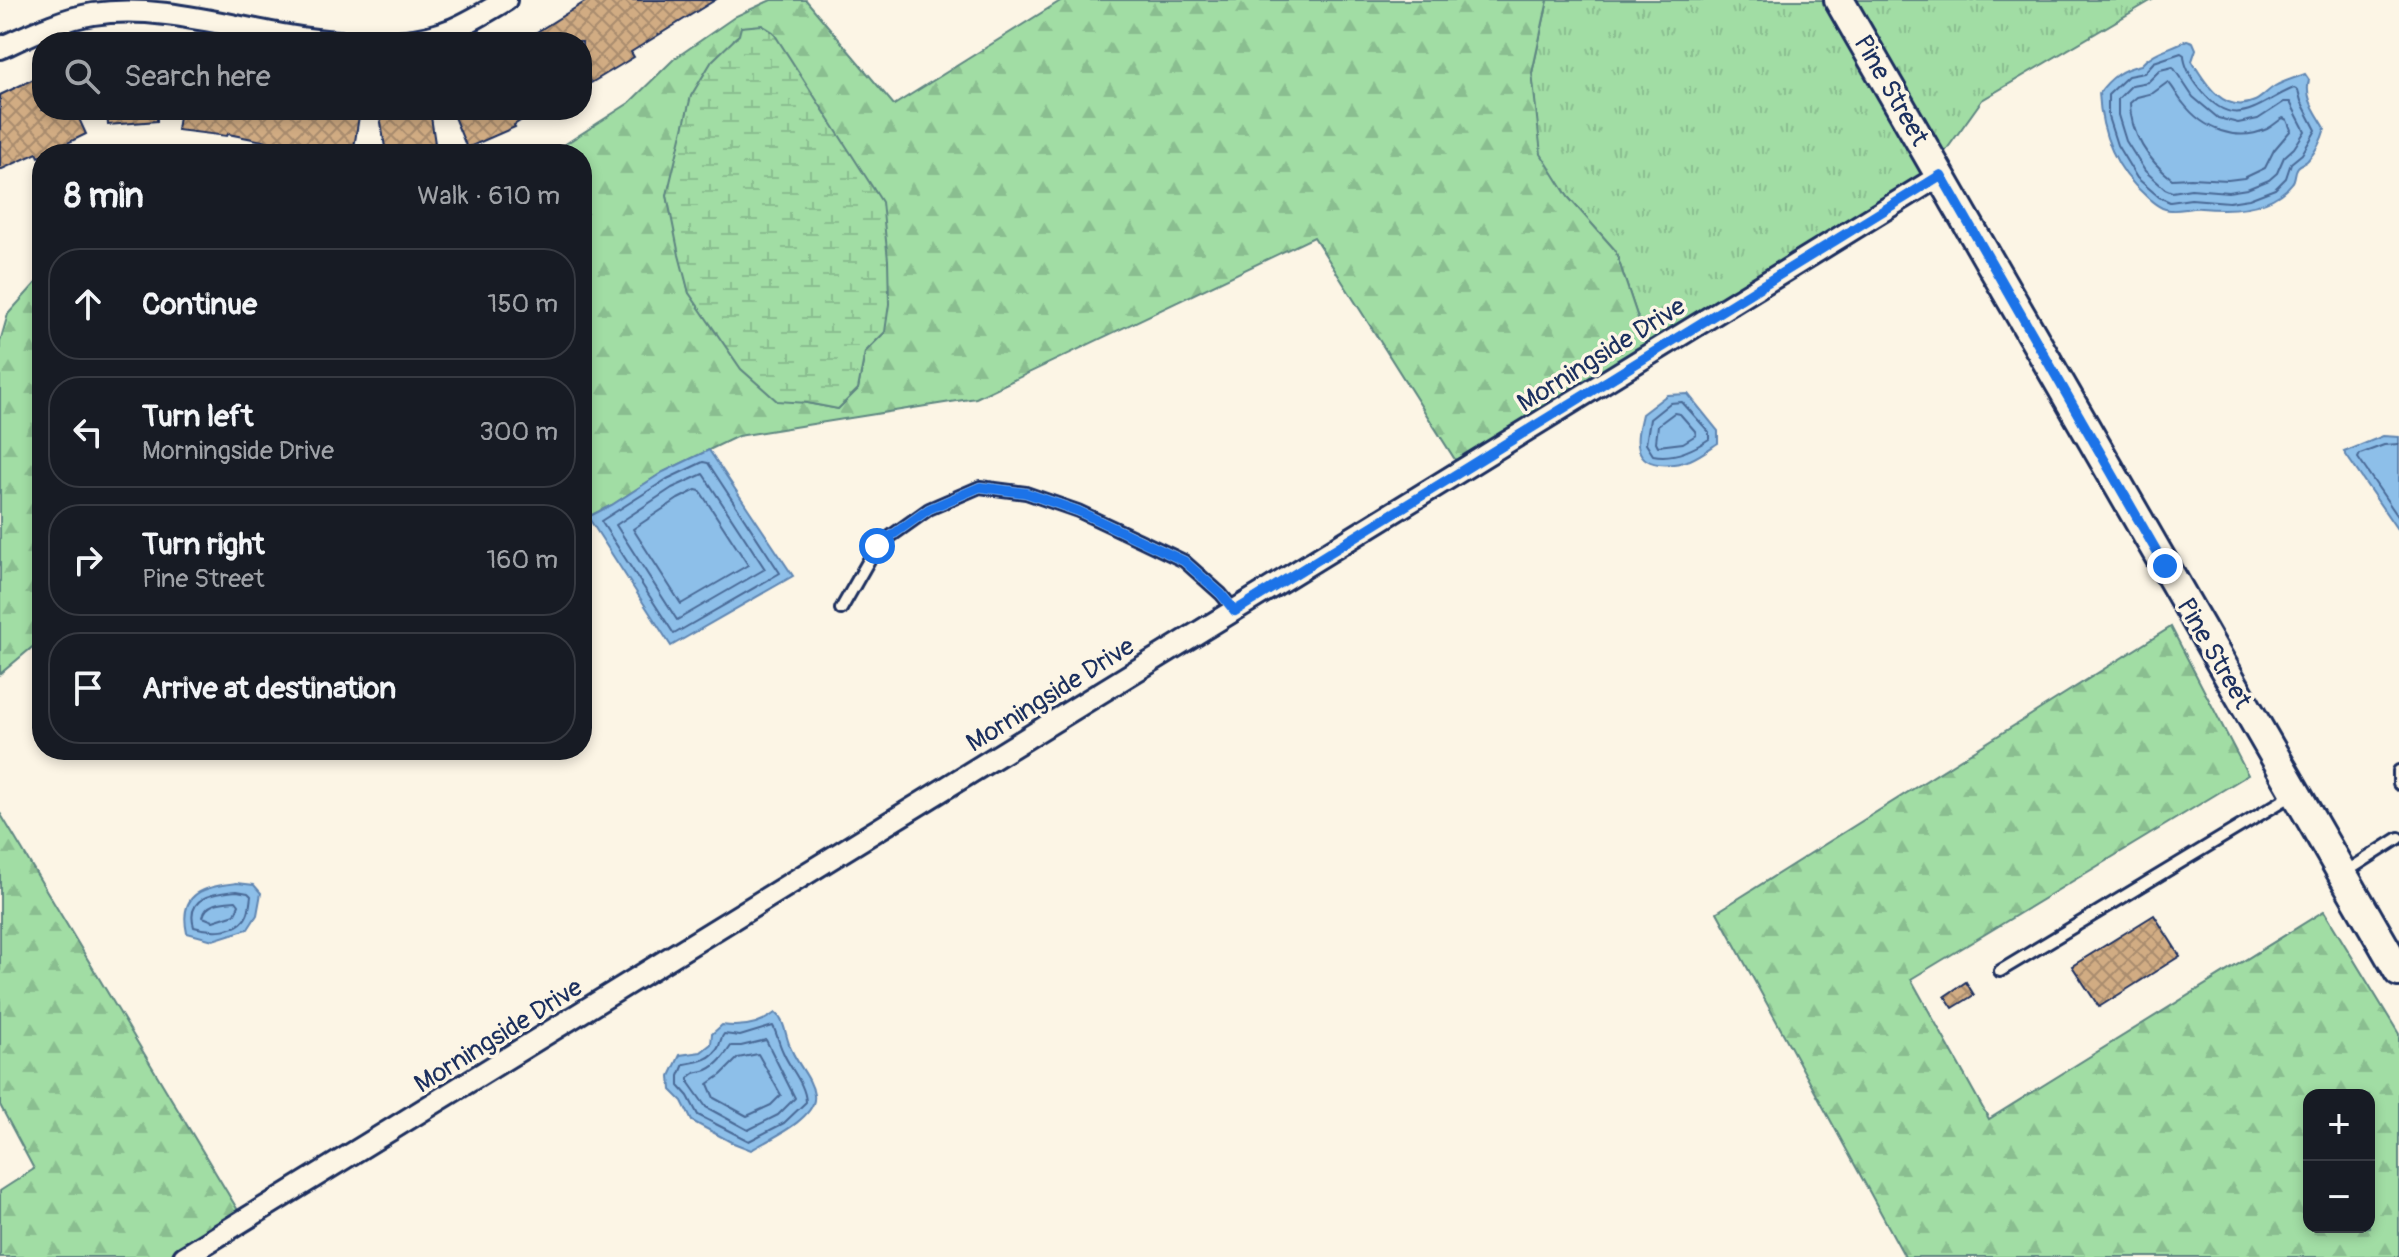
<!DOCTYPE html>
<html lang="en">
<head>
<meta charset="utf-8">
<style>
	:root { --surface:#171b24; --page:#242831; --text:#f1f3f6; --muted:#9ea1a6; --line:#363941 }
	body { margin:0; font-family:Pangolin,sans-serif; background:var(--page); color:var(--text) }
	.controls { position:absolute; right:24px; bottom:24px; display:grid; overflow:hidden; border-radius:16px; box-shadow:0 4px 12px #0003 }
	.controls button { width:72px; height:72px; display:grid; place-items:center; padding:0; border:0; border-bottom:2px solid var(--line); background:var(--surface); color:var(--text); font:40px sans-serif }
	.stop { position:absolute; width:24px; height:24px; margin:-18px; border:6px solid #1a73e8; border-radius:50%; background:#fff }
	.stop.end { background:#1a73e8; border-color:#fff; box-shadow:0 2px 8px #0008 }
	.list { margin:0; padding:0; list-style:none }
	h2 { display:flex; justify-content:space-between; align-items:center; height:104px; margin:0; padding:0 32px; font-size:34px }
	h2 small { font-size:26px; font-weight:400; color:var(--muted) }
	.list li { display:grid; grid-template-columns:52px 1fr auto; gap:24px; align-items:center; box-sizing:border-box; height:112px; margin:0 16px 16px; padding:0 16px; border:2px solid var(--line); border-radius:32px }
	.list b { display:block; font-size:30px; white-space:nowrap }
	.list p { margin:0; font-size:26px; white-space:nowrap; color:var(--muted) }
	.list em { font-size:26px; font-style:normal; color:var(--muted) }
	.icon { flex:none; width:44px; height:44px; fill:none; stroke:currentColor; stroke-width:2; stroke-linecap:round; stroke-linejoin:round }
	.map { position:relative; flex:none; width:2399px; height:1257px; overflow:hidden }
	.search { position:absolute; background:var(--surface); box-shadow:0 4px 12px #0003; left:32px; top:32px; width:560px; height:88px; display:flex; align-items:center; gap:20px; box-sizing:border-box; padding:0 28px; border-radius:32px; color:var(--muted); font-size:30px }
	.panel { position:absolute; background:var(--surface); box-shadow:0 4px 12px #0003; left:32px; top:144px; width:560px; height:616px; border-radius:32px }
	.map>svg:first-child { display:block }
</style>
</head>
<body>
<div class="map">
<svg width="2399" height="1257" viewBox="0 0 2399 1257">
	<defs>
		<pattern id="grass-tufts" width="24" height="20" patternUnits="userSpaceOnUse" patternTransform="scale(2)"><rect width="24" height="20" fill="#a1dda4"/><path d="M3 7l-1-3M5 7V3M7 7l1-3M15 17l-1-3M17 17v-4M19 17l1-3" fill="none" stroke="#8abe90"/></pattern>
		<pattern id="forest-firs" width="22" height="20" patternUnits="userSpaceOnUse" patternTransform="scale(2)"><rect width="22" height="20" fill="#a1dda4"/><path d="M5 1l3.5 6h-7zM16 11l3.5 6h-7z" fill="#8abe90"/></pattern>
		<pattern id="wetland-marsh" width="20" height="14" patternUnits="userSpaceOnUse" patternTransform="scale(2)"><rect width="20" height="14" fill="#a1dda4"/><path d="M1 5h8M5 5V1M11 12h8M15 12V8" fill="none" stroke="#8abe90"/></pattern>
		<pattern id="building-cross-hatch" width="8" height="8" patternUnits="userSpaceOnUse" patternTransform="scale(2)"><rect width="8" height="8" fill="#d1ac83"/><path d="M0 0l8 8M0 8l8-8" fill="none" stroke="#a98c6e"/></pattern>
	</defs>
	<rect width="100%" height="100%" fill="#fcf5e5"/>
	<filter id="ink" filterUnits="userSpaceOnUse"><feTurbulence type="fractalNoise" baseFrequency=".0125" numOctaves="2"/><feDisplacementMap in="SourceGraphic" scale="16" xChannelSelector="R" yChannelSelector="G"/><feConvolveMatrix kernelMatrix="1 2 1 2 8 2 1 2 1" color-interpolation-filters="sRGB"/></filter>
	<g filter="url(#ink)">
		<!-- grass -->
		<path fill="url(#grass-tufts)" stroke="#5e8681" stroke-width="2" d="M1548,0H1828L1929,173L1649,351L1615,250L1568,197L1540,154L1532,73Z
			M1850,0H2152L1982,100L1942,156Z"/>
		<!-- forest -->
		<path fill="url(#forest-firs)" stroke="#5e8681" stroke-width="2" fill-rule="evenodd" d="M771,0H806L894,105L1062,0H1548L1532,73L1541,154L1568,197L1615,250L1649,351L1461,469L1314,237L976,398L738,436L663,472L612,505L582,520V154H550L629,103L674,59L736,16ZM739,35L885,332L865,352L858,389L838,409L807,403L689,293L667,195L734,39Z
			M42,276V639L0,674V342L8,314Z
			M2171,627L2248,775L1911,979L1989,1119L2324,911L2399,1034V1257H1905L1717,912ZM2369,1095V1227H2309V1095Z
			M0,813L239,1212L175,1257H0V1191L34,1169L0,1105Z"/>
		<!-- wetland -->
		<path fill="url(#wetland-marsh)" stroke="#5e8681" stroke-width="2" d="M762,25L773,32L882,202L888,260L889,304L885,332L865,352L858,389L838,409L807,403L777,401L741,369L689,293L679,255L667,195L691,96L712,61L739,35L741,27Z"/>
		<!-- water -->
		<path fill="#8dbfe9" stroke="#5f85b1" stroke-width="2" d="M2187,40L2193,42L2196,49L2192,61C2205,83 2224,115 2255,101C2262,98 2268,90 2275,86C2284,81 2295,78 2305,74L2309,80C2304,98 2316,112 2325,128C2322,139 2316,151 2308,160C2306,163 2301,164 2298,167C2294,172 2296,179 2292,183C2271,210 2232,211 2201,208C2191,207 2181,211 2171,210C2161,210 2152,202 2145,195C2114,168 2101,133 2099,93C2111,77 2122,69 2141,65C2153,51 2170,49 2187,40Z
			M1688,394L1718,431V443C1709,449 1700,456 1690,460C1673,466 1641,470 1638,445C1636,435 1640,424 1642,414L1667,395Z
			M2383,436L2399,437V532L2344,452Z
			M709,450L793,576L671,646L588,517L612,505L663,472Z
			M237,883L254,885L261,893L257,915L248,929L213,940L187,933C178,892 204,887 237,883Z
			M775,1013C786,1021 785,1038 792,1051C798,1065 812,1079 814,1095C818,1118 768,1140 751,1150L731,1142L692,1121L682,1101L671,1090L670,1076L680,1055L701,1052L711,1044L712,1034L722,1025C742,1028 759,1025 775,1013Z"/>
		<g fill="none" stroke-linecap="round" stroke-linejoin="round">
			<!-- shore -->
			<path stroke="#496996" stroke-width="2" d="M2181,53L2184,55C2184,67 2193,80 2200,89C2235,134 2257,103 2294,88L2298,90L2301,101L2316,130L2302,154L2291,163L2286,178L2275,189L2249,199L2229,202L2191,199L2170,202L2159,197L2137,178L2117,145L2108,117V95L2128,76L2144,73L2154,62Z
				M2173,67L2193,97L2218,118L2238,123L2258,119L2284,102H2290L2305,131L2294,148L2284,157L2277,173L2269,180L2247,189L2228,192L2191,189L2172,192L2165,189L2145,171L2126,141L2118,115V99L2132,85L2148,82L2160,70Z
				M2168,82C2174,88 2177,96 2183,103C2203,129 2236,143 2267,129C2273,126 2278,121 2283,118L2287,120L2291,130L2274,150L2265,168L2244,178L2228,180L2191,178L2172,179C2149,161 2130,134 2130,103L2137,97L2153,93Z
				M1682,402L1709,432V439C1693,450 1674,459 1653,455L1646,444L1650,419L1670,403Z
				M1674,413L1680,414L1695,431L1696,435L1683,443L1658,446L1656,442L1658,425Z
				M2399,444L2384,445L2360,454L2358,458L2399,518
				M703,462L708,463L780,573L674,634L601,521L667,479Z
				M703,474L765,569L677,620L616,525L672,488Z
				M696,490L700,491L748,565L681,604L633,529L678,499Z
				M237,891L248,893L251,896C250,902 250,909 247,915C239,933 210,932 194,927C185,896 215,893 237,891Z
				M236,901L239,905L235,914L213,921L203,917C206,902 223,902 236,901Z
				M773,1026C777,1034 779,1044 783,1052C790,1069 805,1083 806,1102L784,1123L749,1141L698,1115L688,1096L679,1086V1076L684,1064C696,1062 713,1060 719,1046C720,1042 721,1038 724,1034L740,1036Z
				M766,1040L795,1098L778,1115L748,1130L706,1107L689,1083V1078C694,1071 698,1073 707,1070C718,1065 725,1055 731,1046H741Z
				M758,1054L781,1095L771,1105L747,1116L714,1098L708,1084L721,1075L738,1058Z"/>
		</g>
		<!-- building -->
		<path fill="url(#building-cross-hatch)" stroke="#1b2f5e" stroke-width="2" d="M588,0H715L631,52L634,57L591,83L582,68V42H521Z
			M42,75V110H75L86,134L39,157L37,153L0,170V95Z
			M107,110H157V121L108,125Z
			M180,110H360L353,154L303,149L228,134L227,136L177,130Z
			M379,110H430L436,150L406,154H386Z
			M451,110H537L514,125L515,127L467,148Z
			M2154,915L2180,956L2099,1007L2072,966Z
			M1966,982L1974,995L1953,1008L1945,996Z"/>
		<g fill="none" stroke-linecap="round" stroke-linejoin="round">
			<defs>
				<path id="service" d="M841,609L877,546L929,509L980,487L1026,493L1078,511L1140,540L1184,561L1221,594L1235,611
					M2399,771V784
					M2344,873L2399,838
					M2000,971L2294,794"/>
				<path id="minor" d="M399,42C446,37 466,24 506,0
					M0,48C29,35 61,19 93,14C174,2 258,38 339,42
					M184,1257L1941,175"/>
				<path id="secondary" d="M1839,0L2399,972"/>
			</defs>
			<!-- service casing -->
			<use href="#service" stroke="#1b2f5e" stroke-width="16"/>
			<!-- minor casing -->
			<use href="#minor" stroke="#1b2f5e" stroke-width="26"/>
			<!-- secondary casing -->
			<use href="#secondary" stroke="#1b2f5e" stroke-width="34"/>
			<!-- service -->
			<use href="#service" stroke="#fcf5e5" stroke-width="10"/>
			<!-- minor -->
			<use href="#minor" stroke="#fcf5e5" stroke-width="20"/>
			<!-- secondary -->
			<use href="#secondary" stroke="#fcf5e5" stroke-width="28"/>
		</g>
	</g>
	<g fill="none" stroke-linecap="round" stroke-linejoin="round" filter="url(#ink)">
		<!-- route -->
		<path stroke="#1a73e8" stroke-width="10" d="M877,546L929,509L980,487L1026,493L1078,511L1184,561L1221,594L1235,611L1941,175L2165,566"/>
	</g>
	<g text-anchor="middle" stroke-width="7" stroke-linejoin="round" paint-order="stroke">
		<!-- street labels -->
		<g font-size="26" fill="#1b2f5e" stroke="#fcf5e5">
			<text transform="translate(1892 90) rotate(60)" y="9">Pine Street</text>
			<text transform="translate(1601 354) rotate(-32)" y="9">Morningside Drive</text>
			<text transform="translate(2215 653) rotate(60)" y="9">Pine Street</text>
			<text transform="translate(1050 694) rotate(-32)" y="9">Morningside Drive</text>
			<text transform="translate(498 1035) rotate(-32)" y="9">Morningside Drive</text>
		</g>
	</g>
</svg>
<div class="controls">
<button>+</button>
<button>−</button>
</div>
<div class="stop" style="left:877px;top:546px"></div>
<div class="stop end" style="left:2165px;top:566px"></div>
<div class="search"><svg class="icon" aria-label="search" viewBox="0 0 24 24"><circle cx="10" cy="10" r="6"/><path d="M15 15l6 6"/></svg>Search here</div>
<section class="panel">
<h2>8 min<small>Walk · 610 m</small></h2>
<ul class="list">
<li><svg class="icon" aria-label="ahead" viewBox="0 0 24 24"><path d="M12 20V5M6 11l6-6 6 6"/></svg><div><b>Continue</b></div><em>150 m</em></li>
<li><svg class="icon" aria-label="left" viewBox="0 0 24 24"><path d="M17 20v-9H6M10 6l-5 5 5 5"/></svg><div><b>Turn left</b><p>Morningside Drive</p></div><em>300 m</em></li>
<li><svg class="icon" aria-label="right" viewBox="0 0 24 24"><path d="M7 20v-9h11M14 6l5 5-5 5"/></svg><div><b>Turn right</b><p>Pine Street</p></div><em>160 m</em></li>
<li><svg class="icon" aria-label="arrive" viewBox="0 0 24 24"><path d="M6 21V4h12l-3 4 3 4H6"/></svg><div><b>Arrive at destination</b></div></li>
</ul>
</section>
</div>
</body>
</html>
